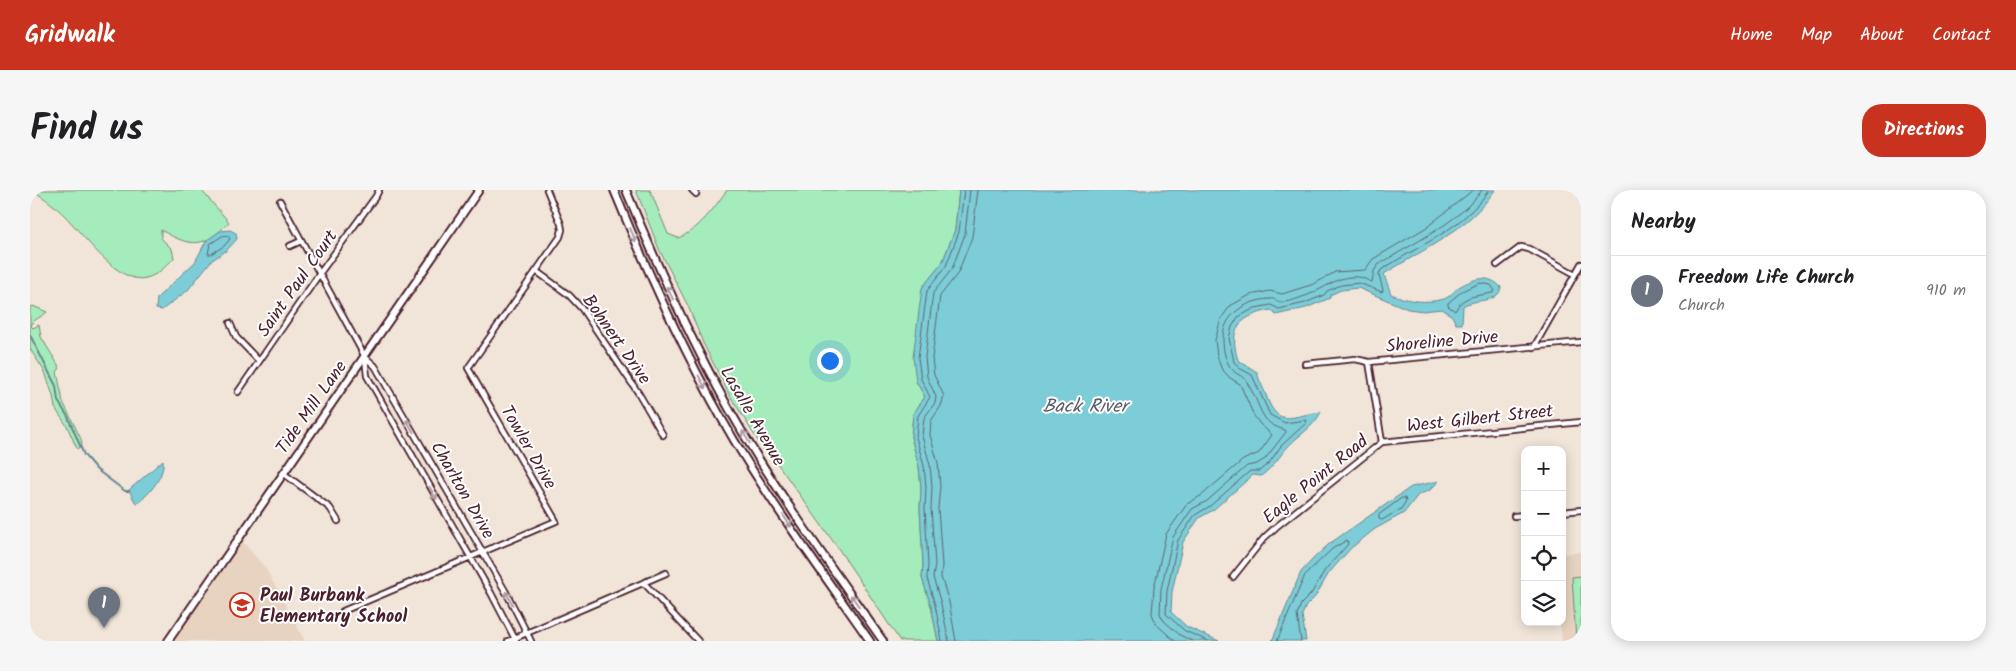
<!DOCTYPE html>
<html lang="en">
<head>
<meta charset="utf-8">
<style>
	:root { --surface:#fff; --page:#f6f6f6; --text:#202124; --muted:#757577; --line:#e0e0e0; --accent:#c8321e }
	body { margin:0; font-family:Kalam,sans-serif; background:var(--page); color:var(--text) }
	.controls { position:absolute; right:15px; bottom:15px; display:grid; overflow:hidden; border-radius:10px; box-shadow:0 2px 12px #0003 }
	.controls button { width:45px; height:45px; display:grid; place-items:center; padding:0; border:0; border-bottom:1px solid var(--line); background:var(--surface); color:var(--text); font:25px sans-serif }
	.you { position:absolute; left:799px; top:170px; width:18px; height:18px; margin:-12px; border:4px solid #fff; border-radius:50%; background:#1a73e8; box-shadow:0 0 0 8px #1a73e833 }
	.badge { display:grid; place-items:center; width:32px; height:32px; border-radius:50%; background:var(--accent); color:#fff; font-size:16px; font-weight:700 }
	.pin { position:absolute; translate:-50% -41px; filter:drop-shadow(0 1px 2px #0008) }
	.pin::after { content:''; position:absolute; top:26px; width:18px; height:15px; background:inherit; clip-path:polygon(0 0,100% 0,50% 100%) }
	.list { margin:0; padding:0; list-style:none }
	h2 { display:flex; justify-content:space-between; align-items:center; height:65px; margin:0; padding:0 20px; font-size:21px }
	h2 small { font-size:16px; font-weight:400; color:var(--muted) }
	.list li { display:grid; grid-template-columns:32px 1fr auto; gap:15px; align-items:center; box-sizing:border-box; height:70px; padding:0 20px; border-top:1px solid var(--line) }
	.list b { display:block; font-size:19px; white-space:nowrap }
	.list p { margin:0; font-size:16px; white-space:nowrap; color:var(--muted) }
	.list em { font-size:16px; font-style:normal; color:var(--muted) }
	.icon { flex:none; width:28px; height:28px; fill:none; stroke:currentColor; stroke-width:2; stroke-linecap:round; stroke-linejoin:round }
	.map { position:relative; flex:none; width:1551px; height:451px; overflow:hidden; border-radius:20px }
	header { display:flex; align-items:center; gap:30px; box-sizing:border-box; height:70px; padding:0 25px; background:var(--accent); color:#fff }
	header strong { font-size:24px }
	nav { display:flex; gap:28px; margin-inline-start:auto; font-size:18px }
	.intro { display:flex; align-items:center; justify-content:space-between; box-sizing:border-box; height:120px; padding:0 30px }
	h1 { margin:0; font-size:35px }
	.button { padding:12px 22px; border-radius:20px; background:var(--accent); color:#fff; font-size:18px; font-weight:700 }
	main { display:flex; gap:30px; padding:0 30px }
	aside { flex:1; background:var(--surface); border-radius:20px; box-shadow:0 2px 12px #0003 }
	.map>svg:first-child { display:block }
</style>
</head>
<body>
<header>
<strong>Gridwalk</strong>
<nav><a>Home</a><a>Map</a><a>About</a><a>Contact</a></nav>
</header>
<div class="intro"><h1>Find us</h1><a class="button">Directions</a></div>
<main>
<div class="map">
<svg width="1551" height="451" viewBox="0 0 1551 451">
	<rect width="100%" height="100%" fill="#f1e5d9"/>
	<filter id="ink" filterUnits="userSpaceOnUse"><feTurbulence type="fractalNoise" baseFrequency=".02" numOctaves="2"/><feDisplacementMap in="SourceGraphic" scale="10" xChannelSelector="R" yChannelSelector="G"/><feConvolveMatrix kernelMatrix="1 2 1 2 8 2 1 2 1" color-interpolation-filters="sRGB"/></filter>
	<g filter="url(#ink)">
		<!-- built -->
		<path fill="#e7d3bf" d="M213,352L236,379L275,451H144Z
			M1551,362V451H1532L1530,432H1532V364Z"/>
		<!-- green -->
		<path fill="#a4ecbb" stroke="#778673" d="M0,0H171L199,32C175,58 161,58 131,40V48L142,59L144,68C135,77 128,85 116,88C89,96 52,43 35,26C25,16 16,9 5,2L0,4Z
			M606,0H620L638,44L648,48C669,40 684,18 697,0H929L925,40L912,73L892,98L886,191L895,207L883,224L881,247L889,277L891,298L890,318L893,375L892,388L901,416L908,451H870L810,361L739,262L733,259L699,204L673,153L658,116L629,59Z
			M3,116L17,122C12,127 4,129 0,135L3,138L9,135L11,147L30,178L27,182L33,212L51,249L52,255L47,259L37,236L25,218L23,206L15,182L0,159V117Z
			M1551,386V451H1546L1542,387Z"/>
		<!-- water -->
		<path fill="#7ccdd7" stroke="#688792" d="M929,0H1465C1438,40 1394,59 1354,84L1361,104C1378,111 1395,114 1414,109C1420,107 1424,101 1429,97C1444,88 1458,84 1471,97C1469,114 1445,108 1433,116L1432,134H1426L1422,126L1412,119L1393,121L1378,119L1328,98L1311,100L1300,105V108L1276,118L1246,125L1241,120C1210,126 1198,138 1208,170L1227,182C1229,191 1233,197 1236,205C1248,240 1262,225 1291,222C1282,240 1267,245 1255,260C1246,271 1243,277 1231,286L1223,285L1183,320L1169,328L1153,352L1142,402L1141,422L1157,437L1189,451H908L901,416L892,388L893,375L890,318L891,298L889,277L881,247L883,224L895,207L886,191L883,167L892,98L912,73L925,40Z
			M200,40L206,43L207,49L197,60L181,71L158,100L132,120L126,119L127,108L165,72L176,51L190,41Z
			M133,270C135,286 120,303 108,313L105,312L99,300Z
			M1409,291L1400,300L1388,305L1374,323L1345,339L1321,358L1299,383L1285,407L1276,416L1272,425L1276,451H1242L1271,382L1283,369L1299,354L1381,297Z"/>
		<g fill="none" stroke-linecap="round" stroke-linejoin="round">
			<!-- shore -->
			<path stroke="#5e6570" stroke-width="1" d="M198,46L200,49L194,56L181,64H178L180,54L192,46Z
				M1451,93L1461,95L1465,101L1462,103C1445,107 1434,104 1425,121L1418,116V113L1432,101Z
				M1372,308H1375L1376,311L1371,319L1352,330L1349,329V325Z
				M912,451L905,415L897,388L898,375L895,318L896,297L894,276L886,247L888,226L900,207L891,189L888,168L897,101L916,76L929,42L934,0
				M919,451L911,414L903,387L905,375L901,318L902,297L900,275L892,246L894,228L905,213L906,207L897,187L895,167L903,103L922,79L935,44L940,0
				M926,451L919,412L911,387L912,375L908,318L910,296L908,273L900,245L901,231L911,216L914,206L904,185L902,168L910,106L928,83L942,47L948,0
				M1145,451L1127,435L1122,424L1124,398L1136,344L1157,314L1172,305L1213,270L1229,263L1242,245L1230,234L1224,226L1210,194L1200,188L1191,178L1187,165L1185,150L1191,129L1200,116L1220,105L1240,101L1252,104L1284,94L1305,82L1335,80L1343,69L1397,37L1443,0
				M1162,451L1150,445L1134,431L1130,424L1131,399L1143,347L1162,319L1177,311L1217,276L1227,274L1235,269L1256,242L1255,240C1232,233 1233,224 1224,205C1222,201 1219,197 1217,192C1215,186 1211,187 1206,183C1196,176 1193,161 1193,149C1193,124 1217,110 1240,109C1244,108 1246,111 1250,112C1256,113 1267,109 1272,107C1293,101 1306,85 1328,87C1333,87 1338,91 1342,92L1344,81L1348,75C1381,54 1430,32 1452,0
				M1178,451L1155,441L1136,424L1137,401L1148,350L1165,325L1180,316L1220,281H1229L1239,273L1251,256L1277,232L1276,230L1255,233L1240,225L1222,185L1209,178L1204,172L1199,148L1202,137L1208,127L1225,118L1241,115L1249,119L1275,113L1294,105L1297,101L1311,95L1329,93L1352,102L1353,100L1349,85L1351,80C1388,56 1434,38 1459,0
				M1247,451L1275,385L1302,359L1317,350L1318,354L1295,380L1281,404L1271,414L1267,425L1271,451"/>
			<!-- stream -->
			<path stroke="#688792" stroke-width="2" d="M0,145L26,196L28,211L38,227L54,265L67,280L95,301H99"/>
			<defs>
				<path id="street" d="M662,0L666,4
					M250,11L335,167L345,176L477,404L501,451
					M260,56L271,51
					M1467,75L1491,57L1499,59L1545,84
					M506,81L539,105L552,119L609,204L633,245
					M200,133L206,147L229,171
					M1504,157L1551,74
					M335,167L337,186L461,403L486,451
					M1339,172L1352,252
					M1275,174L1325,169L1339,172L1551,152
					M208,202L290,83L346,6L349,0
					M1352,252L1551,232
					M253,283L300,318L308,331
					M1532,322L1551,320
					M1484,326L1495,325
					M1203,387L1234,348L1246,337L1352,252
					M614,393L668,451
					M313,421L526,331L438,178L530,47L532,40L531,34L517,0
					M478,451L636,383"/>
				<path id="secondary" d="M584,0C619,86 657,170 704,250C745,319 794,385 840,451
					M596,0C630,83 667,165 713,243C756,315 805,382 853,451
					M138,451L449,0"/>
			</defs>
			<!-- street casing -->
			<use href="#street" stroke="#4a1f2b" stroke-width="8"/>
			<!-- secondary casing -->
			<use href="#secondary" stroke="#4a1f2b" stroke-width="10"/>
			<!-- street -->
			<use href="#street" stroke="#fff" stroke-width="4.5"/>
			<!-- secondary -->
			<use href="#secondary" stroke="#fff" stroke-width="6"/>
		</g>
		<!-- one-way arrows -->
		<defs><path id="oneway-shaft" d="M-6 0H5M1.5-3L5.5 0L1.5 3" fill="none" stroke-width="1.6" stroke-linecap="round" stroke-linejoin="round" transform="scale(1.25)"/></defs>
		<g stroke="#ae9aa0">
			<use href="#oneway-shaft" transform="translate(603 45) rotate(68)"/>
			<use href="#oneway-shaft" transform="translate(640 103) rotate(-115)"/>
			<use href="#oneway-shaft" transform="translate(672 192) rotate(62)"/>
			<use href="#oneway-shaft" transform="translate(380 236) rotate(-120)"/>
			<use href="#oneway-shaft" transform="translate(716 247) rotate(-121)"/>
			<use href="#oneway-shaft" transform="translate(403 303) rotate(60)"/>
			<use href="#oneway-shaft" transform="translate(757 331) rotate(56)"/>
			<use href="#oneway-shaft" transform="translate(479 408) rotate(-118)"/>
			<use href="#oneway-shaft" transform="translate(825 411) rotate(-125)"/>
		</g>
	</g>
	<!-- icons -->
	<defs>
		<symbol id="school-ring" viewBox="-11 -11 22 22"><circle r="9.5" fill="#fff" stroke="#c8321e" stroke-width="1.5"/><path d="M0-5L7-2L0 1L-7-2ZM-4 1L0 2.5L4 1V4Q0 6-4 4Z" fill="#c8321e"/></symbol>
	</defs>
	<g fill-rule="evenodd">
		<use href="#school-ring" x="198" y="401" width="28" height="28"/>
	</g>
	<g text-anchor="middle" stroke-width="4" stroke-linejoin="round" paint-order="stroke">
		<!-- street labels -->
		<g font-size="18" fill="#4a1f2b" stroke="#fff">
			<text transform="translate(267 93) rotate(-55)" y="6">Saint Paul Court</text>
			<text transform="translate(587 149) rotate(55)" y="6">Bohnert Drive</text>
			<text transform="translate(1412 151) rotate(-5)" y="6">Shoreline Drive</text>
			<text transform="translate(281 217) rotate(-55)" y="6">Tide Mill Lane</text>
			<text transform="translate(723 226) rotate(60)" y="6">Lasalle Avenue</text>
			<text transform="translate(1450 228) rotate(-6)" y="6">West Gilbert Street</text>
			<text transform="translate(499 257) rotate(60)" y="6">Towler Drive</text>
			<text transform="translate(1285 289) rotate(-39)" y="6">Eagle Point Road</text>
			<text transform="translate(433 300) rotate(60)" y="6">Charlton Drive</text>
		</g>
		<!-- poi labels -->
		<g font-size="18" font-weight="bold" fill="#4a1f2b" stroke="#fff" text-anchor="start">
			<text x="230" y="411">Paul Burbank<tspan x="230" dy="21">Elementary School</tspan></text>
		</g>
		<!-- water labels -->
		<g font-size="19" font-style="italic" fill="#5c5c67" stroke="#fff">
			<text x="1055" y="222">Back River</text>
		</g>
	</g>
</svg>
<div class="controls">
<button>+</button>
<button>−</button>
<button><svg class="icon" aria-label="locate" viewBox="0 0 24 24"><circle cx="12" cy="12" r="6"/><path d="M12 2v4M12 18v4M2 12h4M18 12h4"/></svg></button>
<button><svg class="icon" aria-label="layers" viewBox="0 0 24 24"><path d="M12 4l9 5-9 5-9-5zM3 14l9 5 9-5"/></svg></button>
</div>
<div class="you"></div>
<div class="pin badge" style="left:74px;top:438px;background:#6b7280">1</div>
</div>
<aside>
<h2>Nearby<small></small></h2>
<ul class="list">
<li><span class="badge" style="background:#6b7280">1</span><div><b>Freedom Life Church</b><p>Church</p></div><em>910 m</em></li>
</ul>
</aside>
</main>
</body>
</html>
